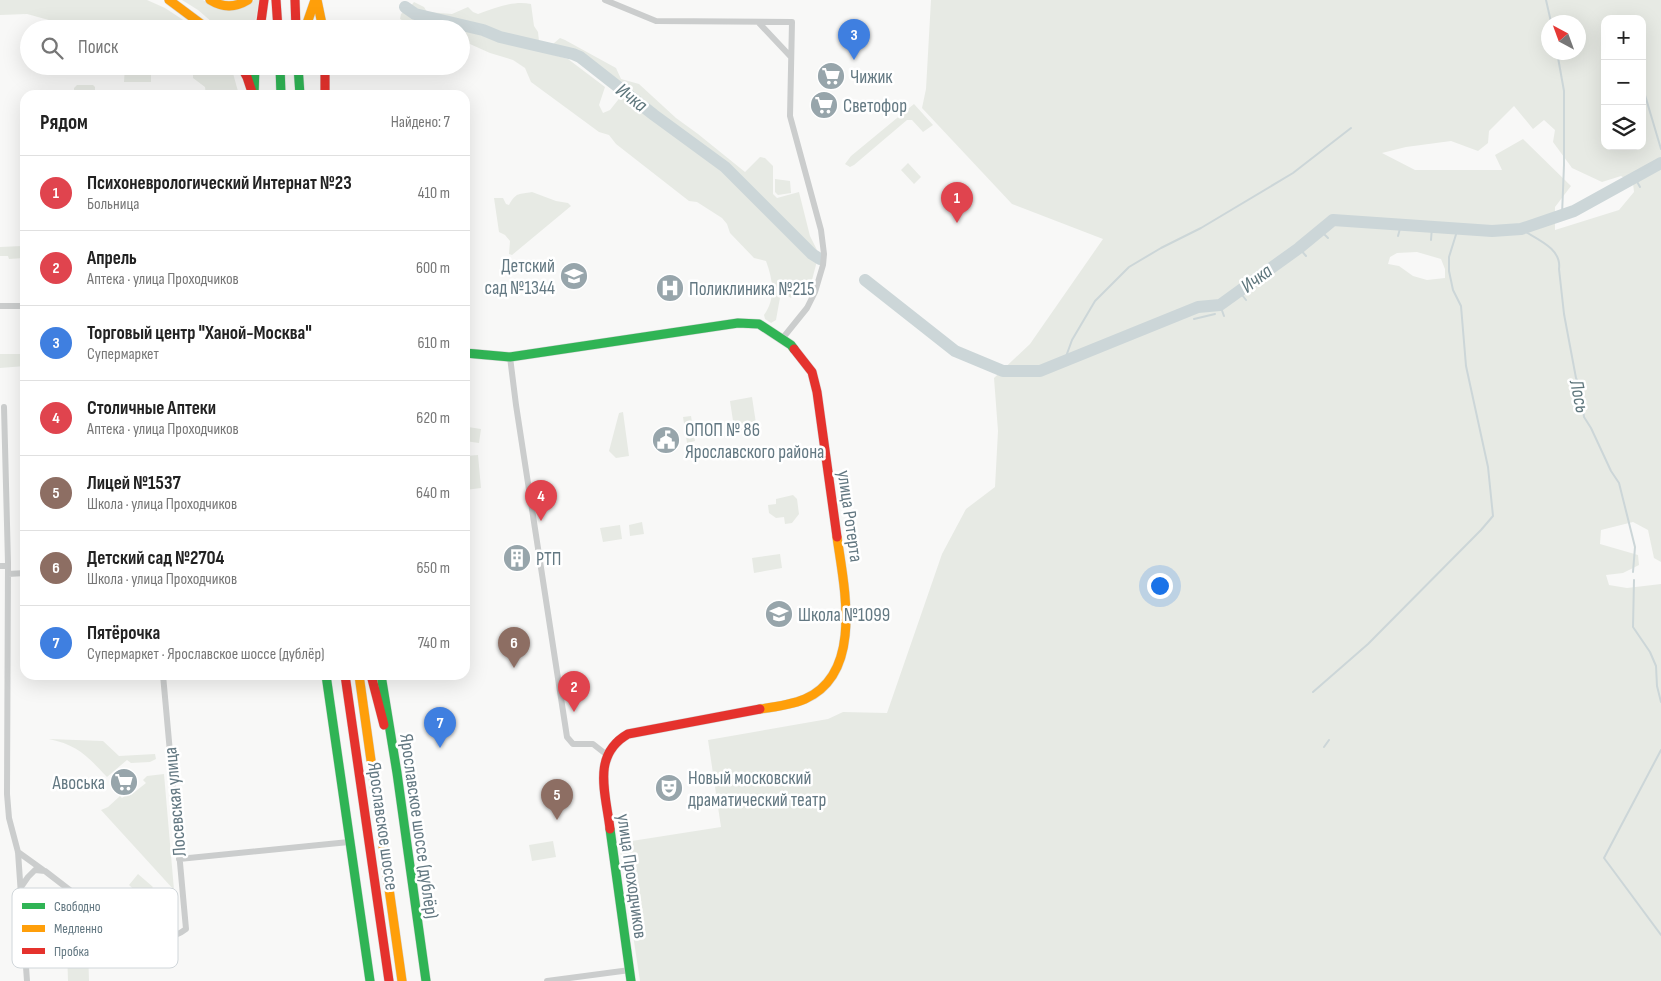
<!DOCTYPE html>
<html lang="ru">
<head>
<meta charset="utf-8">
<style>
	:root { --surface:#fff; --page:#f2f2f2; --text:#222; --muted:#767676; --line:#e0e0e0; --accent:#b45309 }
	body { margin:0; font-family:"Sofia Sans Condensed",sans-serif; background:var(--page); color:var(--text) }
	.controls { position:absolute; right:15px; top:15px; display:grid; overflow:hidden; border-radius:10px; box-shadow:0 5px 20px #0002 }
	.controls button { width:45px; height:45px; display:grid; place-items:center; padding:0; border:0; border-bottom:1px solid var(--line); background:var(--surface); color:var(--text); font:25px sans-serif }
	.compass { position:absolute; left:1541px; top:15px; width:45px; height:45px; border-radius:50%; background:var(--surface); box-shadow:0 5px 20px #0002; rotate:319deg }
	.you { position:absolute; left:1159px; top:585px; width:18px; height:18px; margin:-12px; border:4px solid #fff; border-radius:50%; background:#1a73e8; box-shadow:0 0 0 8px #1a73e833 }
	.badge { display:grid; place-items:center; width:32px; height:32px; border-radius:50%; background:var(--accent); color:#fff; font-size:16px; font-weight:700 }
	.pin { position:absolute; translate:-50% -41px; filter:drop-shadow(0 1px 2px #0008) }
	.pin::after { content:''; position:absolute; top:26px; width:18px; height:15px; background:inherit; clip-path:polygon(0 0,100% 0,50% 100%) }
	.list { margin:0; padding:0; list-style:none }
	h2 { display:flex; justify-content:space-between; align-items:center; height:65px; margin:0; padding:0 20px; font-size:21px }
	h2 small { font-size:16px; font-weight:400; color:var(--muted) }
	.list li { display:grid; grid-template-columns:32px 1fr auto; gap:15px; align-items:center; box-sizing:border-box; height:75px; padding:0 20px; border-top:1px solid var(--line) }
	.list b { display:block; font-size:19px; white-space:nowrap }
	.list p { margin:0; font-size:16px; white-space:nowrap; color:var(--muted) }
	.list em { font-size:16px; font-style:normal; color:var(--muted) }
	.icon { flex:none; width:28px; height:28px; fill:none; stroke:currentColor; stroke-width:2; stroke-linecap:round; stroke-linejoin:round }
	.map { position:relative; flex:none; width:1661px; height:981px; overflow:hidden }
	.search { position:absolute; background:var(--surface); box-shadow:0 5px 20px #0002; left:20px; top:20px; width:450px; height:55px; display:flex; align-items:center; gap:12px; box-sizing:border-box; padding:0 18px; border-radius:28px; color:var(--muted); font-size:19px }
	.panel { position:absolute; background:var(--surface); box-shadow:0 5px 20px #0002; left:20px; top:90px; width:450px; height:590px; border-radius:15px }
	.map>svg:first-child { display:block }
</style>
</head>
<body>
<div class="map">
<svg width="1661" height="981" viewBox="0 0 1661 981">
	<rect width="100%" height="100%" fill="#f8f8f7"/>
	<!-- green -->
	<path fill="#e7eae4" fill-rule="evenodd" d="M0,0H147L165,8L197,29H126V24L56,22L27,14L0,15Z
		M182,0H203L213,6H247L254,0H259L254,29H220L198,10Z
		M931,0H1661V562L1654,558L1648,530L1633,522L1601,530L1600,544L1638,555L1639,565L1623,573L1606,575L1609,585L1627,588L1661,584V981H640L619,843L721,827L708,740L828,719L843,712L887,713L942,554L966,509L995,487L998,431L994,378L1030,344L1103,239L1012,204L922,108L926,89ZM1605,19H1642V146H1605ZM1578,22V52H1548V22ZM1514,106L1533,129L1544,120L1555,130L1553,142L1572,168L1602,182L1621,176L1633,183L1634,192L1619,210L1555,230V207L1571,186L1523,139L1495,155L1502,170H1415L1382,153L1406,147L1451,141L1478,151L1488,143L1489,131ZM1417,252L1441,259L1445,269V278L1427,280L1413,276L1399,266L1388,264L1390,257L1397,253Z
		M414,2L424,7L427,12L452,14L468,7L473,12L478,14C494,8 514,0 531,4L534,26L538,32L539,41L553,44L560,38L565,40L616,68L621,79L639,84L676,118L698,134L745,172L760,157L765,158L773,166V194L777,198L799,192L810,236L817,250L816,254L725,165L582,56L572,51L499,34L482,27L417,12L410,7Z
		M404,11L412,15L481,33L500,40L568,59L605,87L599,105L603,113L610,110L622,95L723,169L811,257L817,261L812,280L809,283L800,281L791,298L781,292L776,320L771,323L765,319L764,315C776,298 773,280 766,261L754,258L730,233L727,224L722,218L697,202L689,201L616,144L609,135L599,132L531,82L525,68L513,60L490,53L461,40V29C440,29 419,31 400,19L401,14Z
		M125,66H151V82H124Z
		M193,66H231L239,95H206L205,87L193,78Z
		M77,85H93L95,87V91L92,94L77,95L74,92V88Z
		M914,104L933,125L923,132L912,120H907L854,165L850,167L845,164L851,156Z
		M908,163L921,177L914,184L901,170Z
		M775,179L790,181L791,193L778,195L775,192Z
		M532,192L556,201L568,203L571,206L512,255L509,254L510,241L505,235L499,232L494,198H503L506,204L509,205C517,191 519,195 532,192Z
		M22,246L23,258L9,259L8,256H0V247Z
		M0,354H25V366L0,368Z
		M752,397L757,430L735,434L730,401Z
		M623,412L629,456L616,458L609,451L619,413Z
		M691,416L695,441L687,443L683,417Z
		M468,427L481,429L479,443L465,441Z
		M478,455L481,488L465,490V456Z
		M793,495L797,499L799,514L792,523L785,524L784,517L776,518L769,513L768,505L776,504V499Z
		M642,522L644,534L630,536L629,525Z
		M620,525L622,539L603,542L600,528Z
		M780,554L782,568L754,573L752,558Z
		M49,739L103,741L119,756L155,754L156,759L150,762L131,763L127,760L107,777C88,757 78,745 49,739Z
		M164,774L174,890L101,810L108,807L120,796L122,798L129,793L131,795L146,783L143,780L147,776Z
		M553,841L556,857L532,861L529,845Z
		M138,874L153,887L143,898L129,885Z
		M88,948L89,981H68L67,949Z"/>
	<g fill="none" stroke-linecap="round" stroke-linejoin="round">
		<!-- stream -->
		<path stroke="#ccd6d8" stroke-width="2" d="M1546,0L1551,22
			M1557,52L1564,91V165L1562,215
			M1642,85L1661,149
			M1635,178L1640,187
			M1521,229C1536,239 1562,248 1559,269L1564,314L1576,378L1580,387L1584,417L1591,428L1611,471L1619,483L1635,547L1633,572
			M1321,231L1328,238
			M1398,236L1401,225
			M1431,240L1432,227
			M1299,248L1306,256
			M1239,291L1246,300
			M1220,305L1224,316
			M1194,319L1215,314
			M1064,362L1072,340L1095,301L1129,267L1161,248L1201,228L1293,173L1351,128
			M1634,580L1633,627L1650,652L1656,666L1657,686L1661,702
			M1313,692L1368,644L1481,530L1493,516L1488,467L1466,366L1461,306L1453,290L1449,271V257L1458,228
			M1324,747L1329,740
			M1661,750L1604,858L1661,935"/>
		<!-- river -->
		<path stroke="#ccd6d8" stroke-width="12" d="M405,7L415,14L483,30L500,37L573,54L580,57L654,115L725,167L812,254L820,259
			M865,280L955,351L1003,371H1040L1198,307L1220,305L1299,248L1333,220L1492,231L1521,229L1574,211L1661,163"/>
		<defs>
			<path id="fast" d="M280,66L281,95
				M298,66L300,95
				M254,95L255,66
				M465,353L510,357L738,323L759,324L791,345L794,349
				M326,675L370,981
				M381,675L397,773L426,981
				M610,829L631,981"/>
			<path id="slow" d="M169,0L208,29
				M210,0C223,8 235,8 248,0
				M317,0L323,29
				M305,29L315,0
				M359,675L402,981
				M760,709C775,707 791,705 805,699C864,673 844,586 837,537"/>
			<path id="jam" d="M276,0L278,29
				M295,0L296,29
				M260,29L264,0
				M241,66L247,77L253,95
				M325,66V95
				M794,349L812,372L817,392L837,537
				M345,675L389,981
				M371,675L384,725
				M610,829C606,794 591,755 628,734L760,709"/>
		</defs>
		<!-- fast casing -->
		<use href="#fast" stroke="#d4d5d5" stroke-width="10"/>
		<!-- slow casing -->
		<use href="#slow" stroke="#d4d5d5" stroke-width="10"/>
		<!-- jam casing -->
		<use href="#jam" stroke="#d4d5d5" stroke-width="10"/>
		<!-- street -->
		<path stroke="#cbcdcd" stroke-width="6" d="M605,0L656,21L792,22L790,116L821,230L824,254L823,265L815,292L807,308L782,339
			M759,23L791,57
			M0,306H25
			M510,357L516,405L567,737L573,744H593L607,755
			M4,407L8,563L7,794L9,818L18,852L27,981
			M0,566H8
			M8,574L25,573
			M18,852L43,870
			M179,859L349,842
			M21,887L28,877L35,870L45,871L128,935C143,942 173,940 186,929L163,675
			M547,981L630,970"/>
		<!-- fast -->
		<use href="#fast" stroke="#30b455" stroke-width="9"/>
		<!-- slow -->
		<use href="#slow" stroke="#ff9f0a" stroke-width="9"/>
		<!-- jam -->
		<use href="#jam" stroke="#e5322d" stroke-width="9"/>
	</g>
	<!-- icons -->
	<defs>
		<symbol id="supermarket-disc" viewBox="-11 -11 22 22"><circle r="9.5" fill="#97a5ab" stroke="#fff"/><path d="M-6-5.5h2.5l.6 2H6L4.5 2H-2.5L-4.4-4H-6ZM-1.5 3.2a1.3 1.3 0 1 0 .1 0ZM3 3.2a1.3 1.3 0 1 0 .1 0Z" fill="#fff"/></symbol>
		<symbol id="school-disc" viewBox="-11 -11 22 22"><circle r="9.5" fill="#97a5ab" stroke="#fff"/><path d="M0-5L7-2L0 1L-7-2ZM-4 1L0 2.5L4 1V4Q0 6-4 4Z" fill="#fff"/></symbol>
		<symbol id="hospital-disc" viewBox="-11 -11 22 22"><circle r="9.5" fill="#97a5ab" stroke="#fff"/><path d="M-5-5h3v3.5h4V-5h3V5h-3V1.5h-4V5h-3Z" fill="#fff"/></symbol>
		<symbol id="civic-disc" viewBox="-11 -11 22 22"><circle r="9.5" fill="#97a5ab" stroke="#fff"/><path d="M-.6-6.5H3V-4.5H.6V-3L4-1V1h2V6H-6V1h2V-1L-.6-3ZM-1.2 2.5V6h2.4V2.5Z" fill="#fff"/></symbol>
		<symbol id="building-disc" viewBox="-11 -11 22 22"><circle r="9.5" fill="#97a5ab" stroke="#fff"/><path d="M-4-6H4V6H1V3H-1V6H-4ZM-2.5-4.3h1.7v1.8h-1.7ZM.8-4.3h1.7v1.8H.8ZM-2.5-1h1.7V.8h-1.7ZM.8-1h1.7V.8H.8Z" fill="#fff"/></symbol>
		<symbol id="theatre-disc" viewBox="-11 -11 22 22"><circle r="9.5" fill="#97a5ab" stroke="#fff"/><path d="M-5-5.5Q0-4 5-5.5V0Q5 5 0 6Q-5 5-5 0ZM-3.3-2.5H-1v1.5H-3.3ZM1-2.5H3.3v1.5H1ZM-2.8 1Q0 5.5 2.8 1Z" fill="#fff"/></symbol>
	</defs>
	<g fill-rule="evenodd">
		<use href="#supermarket-disc" x="815" y="60" width="32" height="32"/>
		<use href="#supermarket-disc" x="808" y="89" width="32" height="32"/>
		<use href="#school-disc" x="558" y="260" width="32" height="32"/>
		<use href="#hospital-disc" x="654" y="272" width="32" height="32"/>
		<use href="#civic-disc" x="650" y="424" width="32" height="32"/>
		<use href="#building-disc" x="501" y="542" width="32" height="32"/>
		<use href="#school-disc" x="763" y="598" width="32" height="32"/>
		<use href="#supermarket-disc" x="108" y="766" width="32" height="32"/>
		<use href="#theatre-disc" x="653" y="772" width="32" height="32"/>
	</g>
	<g text-anchor="middle" stroke-width="5" stroke-linejoin="round" paint-order="stroke">
		<!-- poi labels -->
		<g font-size="19" fill="#637882" stroke="#fff" text-anchor="start">
			<text x="850" y="83">Чижик</text>
			<text x="843" y="112">Светофор</text>
			<text x="555" y="272" text-anchor="end">Детский<tspan x="555" dy="22">сад №1344</tspan></text>
			<text x="689" y="295">Поликлиника №215</text>
			<text x="685" y="436">ОПОП № 86<tspan x="685" dy="22">Ярославского района</tspan></text>
			<text x="536" y="565">РТП</text>
			<text x="798" y="621">Школа №1099</text>
			<text x="688" y="784">Новый московский<tspan x="688" dy="22">драматический театр</tspan></text>
			<text x="105" y="789" text-anchor="end">Авоська</text>
		</g>
		<!-- street labels -->
		<g font-size="19" fill="#637882" stroke="#fff">
			<text transform="translate(851 516) rotate(82)" y="7">улица Ротерта</text>
			<text transform="translate(174 802) rotate(-95)" y="7">Лосевская улица</text>
			<text transform="translate(384 826) rotate(82)" y="7">Ярославское шоссе</text>
			<text transform="translate(420 826) rotate(82)" y="7">Ярославское шоссе (дублёр)</text>
			<text transform="translate(633 876) rotate(82)" y="7">улица Проходчиков</text>
		</g>
		<!-- water labels -->
		<g font-size="20" font-style="italic" fill="#5e767c" stroke="#fff">
			<text transform="translate(632 97) rotate(37)" y="7">Ичка</text>
			<text transform="translate(1256 278) rotate(-37)" y="7">Ичка</text>
			<text transform="translate(1580 396) rotate(78)" y="7">Лось</text>
		</g>
	</g>
	<!-- legend -->
	<rect x="12" y="888" width="166" height="80" rx="8" fill="#fff" stroke="#d0d6da" stroke-width="1"/>
	<rect x="22" y="903" width="23" height="6" fill="#30b455"/>
	<rect x="22" y="925" width="23" height="7" fill="#ff9f0a"/>
	<rect x="22" y="948" width="23" height="6" fill="#e5322d"/>
	<g font-size="14" fill="#637882">
		<text x="54" y="911">Свободно</text>
		<text x="54" y="933">Медленно</text>
		<text x="54" y="956">Пробка</text>
	</g>
</svg>
<div class="controls">
<button>+</button>
<button>−</button>
<button><svg class="icon" aria-label="layers" viewBox="0 0 24 24"><path d="M12 4l9 5-9 5-9-5zM3 14l9 5 9-5"/></svg></button>
</div>
<svg class="compass" viewBox="-18 -18 36 36"><path d="M0-13l5 13h-10z" fill="#e53935"/><path d="M0 13l5-13h-10z" fill="#767676"/></svg>
<div class="you"></div>
<div class="pin badge" style="left:957px;top:223px;background:#e0444e">1</div>
<div class="pin badge" style="left:574px;top:712px;background:#e0444e">2</div>
<div class="pin badge" style="left:854px;top:60px;background:#3f7fe0">3</div>
<div class="pin badge" style="left:541px;top:521px;background:#e0444e">4</div>
<div class="pin badge" style="left:557px;top:820px;background:#8d6e63">5</div>
<div class="pin badge" style="left:514px;top:668px;background:#8d6e63">6</div>
<div class="pin badge" style="left:440px;top:748px;background:#3f7fe0">7</div>
<div class="search"><svg class="icon" aria-label="search" viewBox="0 0 24 24"><circle cx="10" cy="10" r="6"/><path d="M15 15l6 6"/></svg>Поиск</div>
<section class="panel">
<h2>Рядом<small>Найдено: 7</small></h2>
<ul class="list">
<li><span class="badge" style="background:#e0444e">1</span><div><b>Психоневрологический Интернат №23</b><p>Больница</p></div><em>410 m</em></li>
<li><span class="badge" style="background:#e0444e">2</span><div><b>Апрель</b><p>Аптека · улица Проходчиков</p></div><em>600 m</em></li>
<li><span class="badge" style="background:#3f7fe0">3</span><div><b>Торговый центр &quot;Ханой-Москва&quot;</b><p>Супермаркет</p></div><em>610 m</em></li>
<li><span class="badge" style="background:#e0444e">4</span><div><b>Столичные Аптеки</b><p>Аптека · улица Проходчиков</p></div><em>620 m</em></li>
<li><span class="badge" style="background:#8d6e63">5</span><div><b>Лицей №1537</b><p>Школа · улица Проходчиков</p></div><em>640 m</em></li>
<li><span class="badge" style="background:#8d6e63">6</span><div><b>Детский сад №2704</b><p>Школа · улица Проходчиков</p></div><em>650 m</em></li>
<li><span class="badge" style="background:#3f7fe0">7</span><div><b>Пятёрочка</b><p>Супермаркет · Ярославское шоссе (дублёр)</p></div><em>740 m</em></li>
</ul>
</section>
</div>
</body>
</html>
